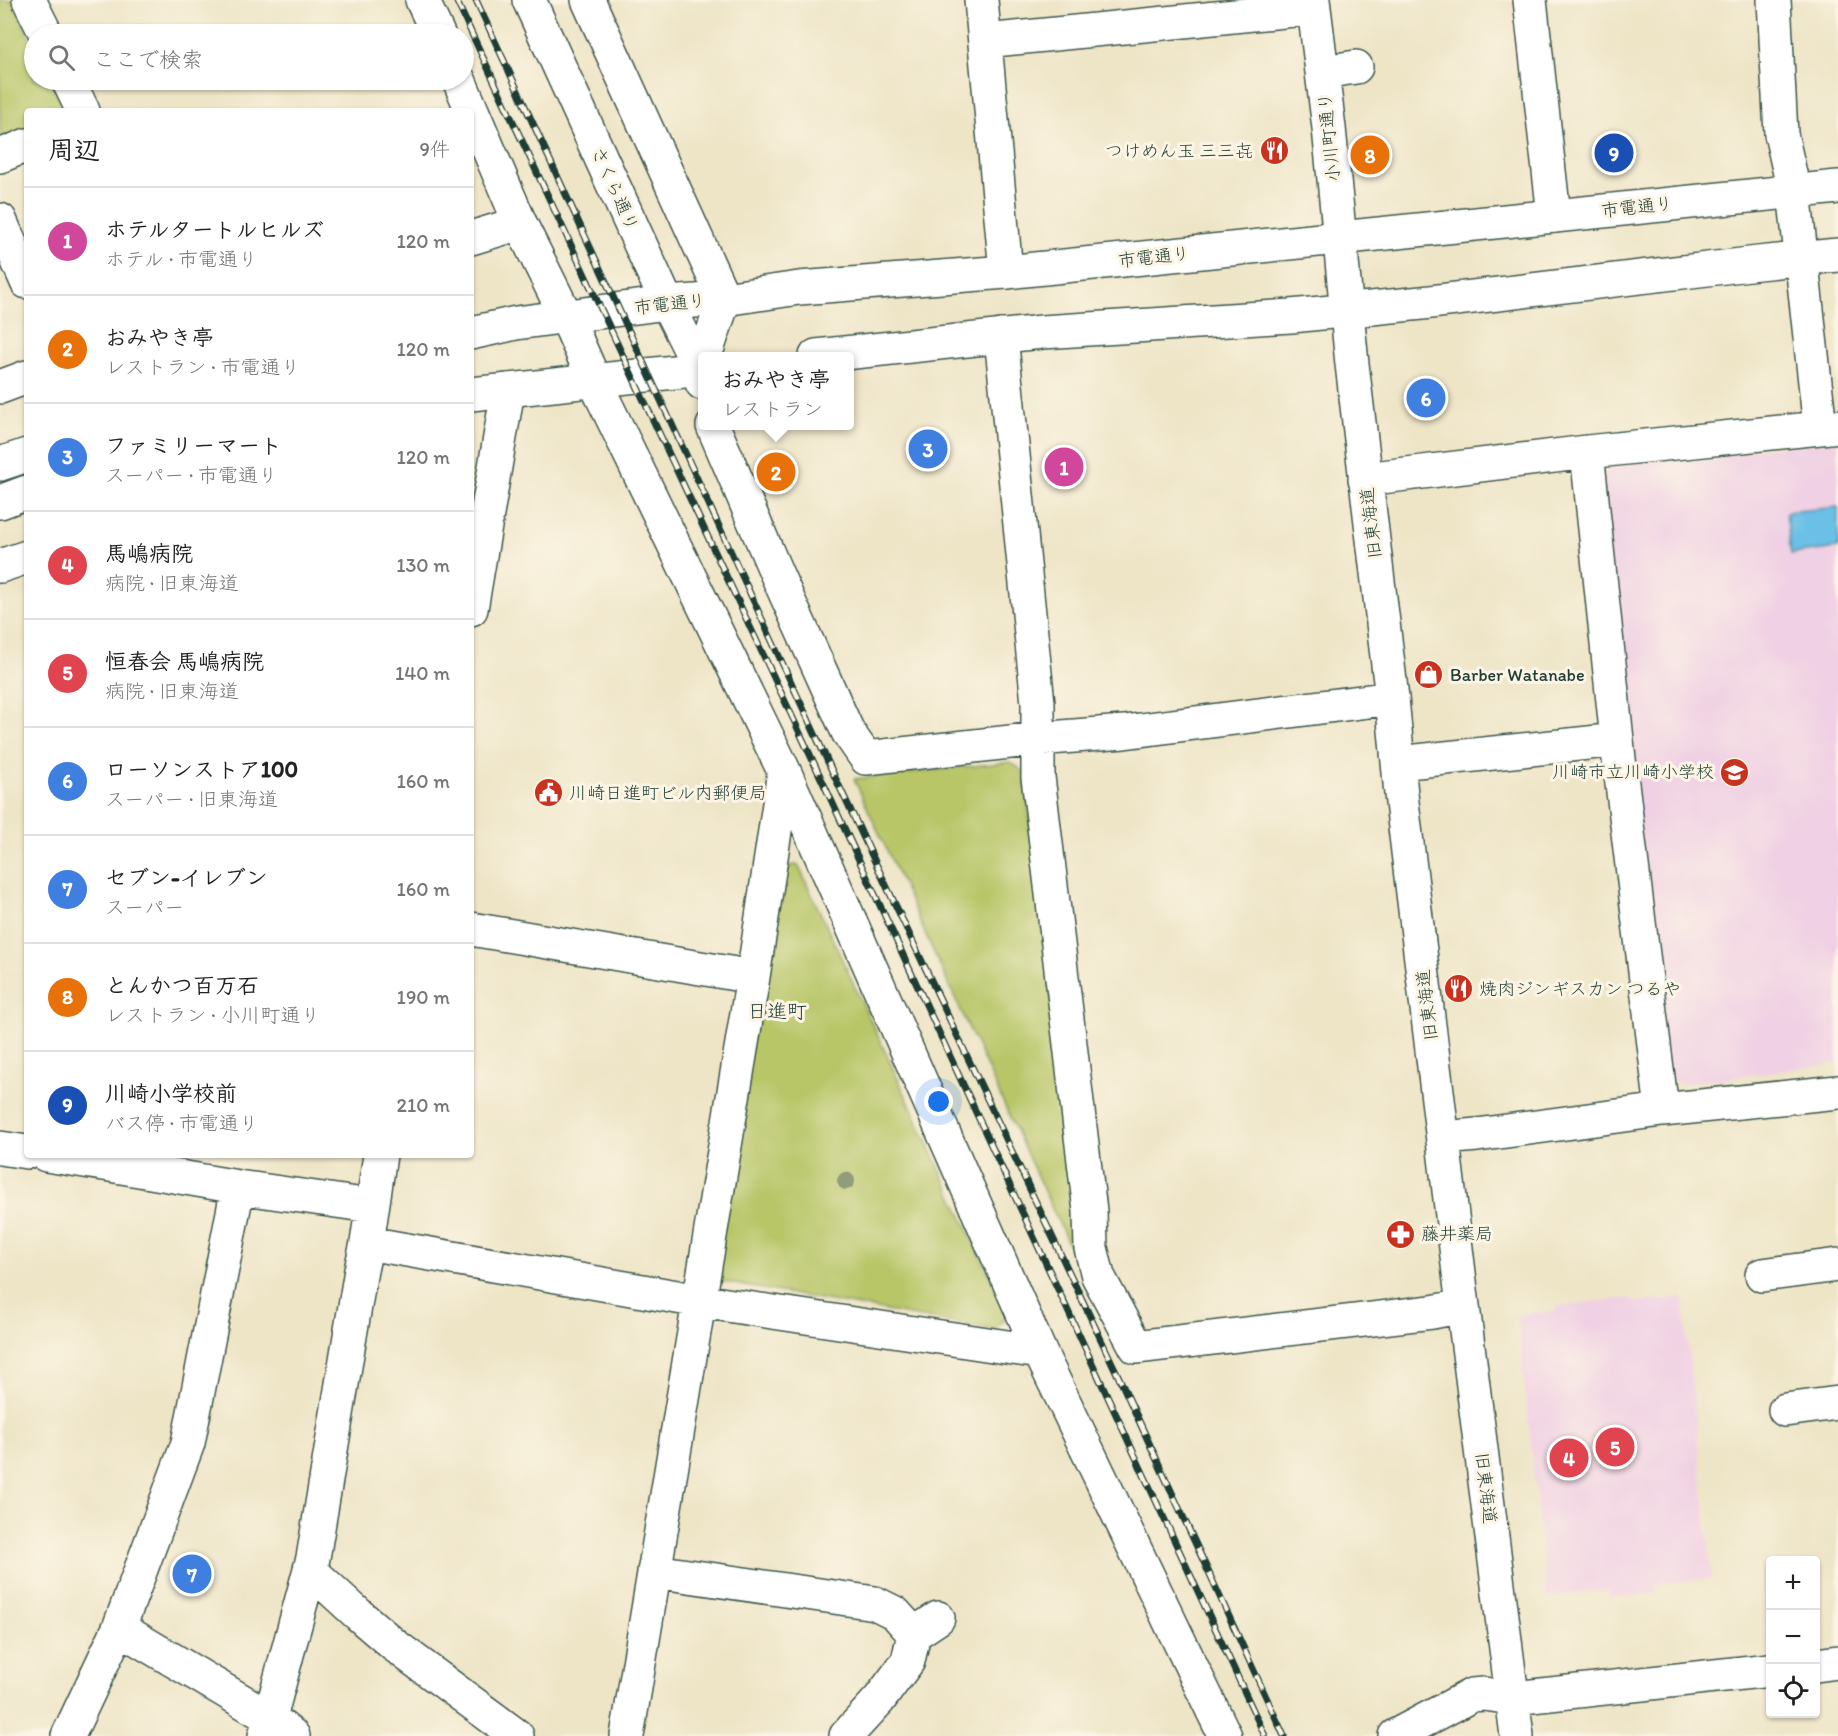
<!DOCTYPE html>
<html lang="ja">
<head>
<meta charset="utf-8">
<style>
	:root { --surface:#fff; --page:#f6f6f6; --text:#222; --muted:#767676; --line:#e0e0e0; --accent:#7c3aed }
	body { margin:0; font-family:Itim,"Klee One",sans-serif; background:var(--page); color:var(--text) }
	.controls { position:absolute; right:18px; bottom:18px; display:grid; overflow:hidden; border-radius:6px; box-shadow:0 2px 4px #0004 }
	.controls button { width:54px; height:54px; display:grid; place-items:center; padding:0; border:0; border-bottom:2px solid var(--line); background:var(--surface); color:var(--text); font:30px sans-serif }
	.you { position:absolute; left:939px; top:1102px; width:21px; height:21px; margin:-15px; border:4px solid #fff; border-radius:50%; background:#1a73e8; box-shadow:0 0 0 9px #1a73e833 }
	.badge { display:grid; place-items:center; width:39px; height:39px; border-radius:50%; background:var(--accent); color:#fff; font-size:20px; font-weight:700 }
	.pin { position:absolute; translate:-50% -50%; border:3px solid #fff; box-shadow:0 2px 6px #0006 }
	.popup { position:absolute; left:698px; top:352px; width:156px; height:78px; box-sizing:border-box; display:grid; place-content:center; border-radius:6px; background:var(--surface); filter:drop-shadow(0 2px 4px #0005); font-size:20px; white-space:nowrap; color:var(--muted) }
	.popup b { font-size:22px; color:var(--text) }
	.popup::after { content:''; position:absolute; left:50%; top:100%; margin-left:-12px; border:12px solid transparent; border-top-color:var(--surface) }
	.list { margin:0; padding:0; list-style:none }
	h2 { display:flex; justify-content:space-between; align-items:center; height:78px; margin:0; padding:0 24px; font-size:26px }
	h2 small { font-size:20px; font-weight:400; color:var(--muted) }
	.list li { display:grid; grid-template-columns:39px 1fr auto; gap:18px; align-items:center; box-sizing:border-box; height:108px; padding:0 24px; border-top:2px solid var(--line) }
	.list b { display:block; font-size:22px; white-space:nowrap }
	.list p { margin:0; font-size:20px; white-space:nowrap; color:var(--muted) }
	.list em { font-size:20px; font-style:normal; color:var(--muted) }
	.icon { flex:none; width:33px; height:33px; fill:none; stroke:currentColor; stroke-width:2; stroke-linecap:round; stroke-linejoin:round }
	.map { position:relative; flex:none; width:1838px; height:1736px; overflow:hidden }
	.search { position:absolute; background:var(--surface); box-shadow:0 2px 4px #0004; left:24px; top:24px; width:450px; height:66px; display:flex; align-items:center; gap:15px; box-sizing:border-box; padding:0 21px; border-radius:33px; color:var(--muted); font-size:22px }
	.panel { position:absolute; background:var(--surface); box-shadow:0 2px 4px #0004; left:24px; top:108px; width:450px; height:1050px; border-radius:6px }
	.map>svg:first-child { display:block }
</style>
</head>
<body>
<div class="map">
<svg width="1838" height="1736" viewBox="0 0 1838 1736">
	<rect width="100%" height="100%" fill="#fcf5e5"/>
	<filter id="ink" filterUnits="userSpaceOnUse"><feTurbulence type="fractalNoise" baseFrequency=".0167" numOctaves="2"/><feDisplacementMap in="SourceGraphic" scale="12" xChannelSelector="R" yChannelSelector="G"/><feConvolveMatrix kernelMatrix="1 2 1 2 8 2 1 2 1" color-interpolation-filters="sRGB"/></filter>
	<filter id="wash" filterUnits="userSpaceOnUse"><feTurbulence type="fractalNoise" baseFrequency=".008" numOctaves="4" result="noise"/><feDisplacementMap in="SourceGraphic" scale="24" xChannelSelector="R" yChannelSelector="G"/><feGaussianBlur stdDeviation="1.35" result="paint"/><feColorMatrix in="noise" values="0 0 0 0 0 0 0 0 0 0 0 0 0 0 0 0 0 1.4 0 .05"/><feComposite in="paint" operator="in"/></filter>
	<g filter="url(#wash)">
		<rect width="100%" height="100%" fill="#eee5c7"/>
		<!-- built -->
		<path fill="#f0d0e4" d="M1838,441V1063L1681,1084L1666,1075L1600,481L1614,464Z
			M1683,1297L1712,1578L1655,1584L1656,1593L1609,1598L1607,1590L1547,1597L1517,1315L1556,1311V1306L1632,1298L1633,1303Z"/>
		<!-- green -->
		<path fill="#b8c668" stroke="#6c824e" stroke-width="1.5" d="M0,0H12L34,47V80H50L65,111H27V132L0,139Z
			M1011,762L1024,772L1081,1253L1074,1256L854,779Z
			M798,865L1008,1315L994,1330L724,1282L714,1269L778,867Z"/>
		<!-- water -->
		<path fill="#6bc0e7" stroke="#457e8e" stroke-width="1.5" d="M1838,507V548L1791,554L1786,512Z"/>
	</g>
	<g filter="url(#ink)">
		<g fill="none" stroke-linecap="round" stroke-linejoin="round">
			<defs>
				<path id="minor" d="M29,0L46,34
					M422,0L438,34
					M529,0L667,303L700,369L702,383
					M588,0L724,299L705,356
					M981,0L1006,272
					M1313,0L1329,128L1352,364L1392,698L1401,794L1463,1306L1517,1736
					M1530,0L1554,216
					M1774,0L1781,134L1794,191L1820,428L1838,426
					M985,41L1314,8
					M1322,72L1356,67
					M68,80L83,111
					M459,80L520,223L566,316L594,380L784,771L1040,1352L1225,1736
					M0,156L27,145
					M0,220L27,282
					M471,238L520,223
					M1001,336L1038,703V777L1090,1211L1091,1248L1098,1276L1136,1347L1432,1312L1463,1306
					M0,387L27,377
					M713,426L778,577L848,732L866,758L1037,739L1124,732L1392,698
					M1587,452L1619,759L1662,1110
					M1365,479L1587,452L1820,428
					M0,566L27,557
					M471,609L508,390
					M1398,763L1617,740
					M471,929L753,977
					M1443,1138L1477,1135L1662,1110L1838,1092
					M0,1148L27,1152
					M46,1155L110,1165
					M111,1155L110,1165L238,1187L371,1206
					M367,1243L700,1301L1040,1352
					M1762,1275L1838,1265
					M1785,1410L1838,1403
					M310,1570L359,1615L394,1645L517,1736
					M654,1571L875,1603L895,1613L914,1634
					M119,1628L269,1717L293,1736
					M1816,1665L1838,1662
					M68,1736L119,1628L188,1443L238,1187
					M265,1736L313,1558L361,1270L367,1243L380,1155
					M627,1736L753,977L784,771
					M846,1736L879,1700L908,1661L914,1634L938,1618
					M1395,1736L1472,1695L1484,1694L1513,1698L1770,1670"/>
				<path id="major" d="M471,333L516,323L667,303L724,299L799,288L1006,272L1838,187
					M816,356L1042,332L1291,316L1422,303L1758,263L1838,255
					M471,394L702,369
					M0,464L27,455
					M0,502L27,492"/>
			</defs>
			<!-- minor casing -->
			<use href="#minor" stroke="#3e564a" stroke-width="36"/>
			<!-- major casing -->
			<use href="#major" stroke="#3e564a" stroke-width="36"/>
			<!-- minor -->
			<use href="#minor" stroke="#fff" stroke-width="33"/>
			<!-- major -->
			<use href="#major" stroke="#fff" stroke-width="33"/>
			<defs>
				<path id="rail" d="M456,0L821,778L1265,1736
					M476,0L833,773L1122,1384L1284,1736"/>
			</defs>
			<!-- rail casing -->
			<use href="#rail" stroke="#1f3d34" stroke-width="7"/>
			<!-- rail -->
			<use href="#rail" stroke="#fcf5e5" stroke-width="4.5" stroke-dasharray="14" stroke-linecap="butt"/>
		</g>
		<!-- trees -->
		<circle fill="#919b7d" cx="846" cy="1181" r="9"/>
	</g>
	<!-- icons -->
	<defs>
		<symbol id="restaurant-disc" viewBox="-11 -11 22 22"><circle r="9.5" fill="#c8321e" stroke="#fcf5e5"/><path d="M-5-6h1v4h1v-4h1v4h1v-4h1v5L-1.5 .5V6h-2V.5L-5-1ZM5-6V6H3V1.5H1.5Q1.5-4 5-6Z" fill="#fff"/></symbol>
		<symbol id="shop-disc" viewBox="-11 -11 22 22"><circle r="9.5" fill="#c8321e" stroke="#fcf5e5"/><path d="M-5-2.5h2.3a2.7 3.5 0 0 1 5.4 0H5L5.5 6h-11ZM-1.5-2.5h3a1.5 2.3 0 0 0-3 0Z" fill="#fff"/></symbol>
		<symbol id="school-disc" viewBox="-11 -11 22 22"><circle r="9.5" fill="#c8321e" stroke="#fcf5e5"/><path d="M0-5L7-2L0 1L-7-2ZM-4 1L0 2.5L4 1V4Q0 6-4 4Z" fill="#fff"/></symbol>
		<symbol id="civic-disc" viewBox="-11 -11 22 22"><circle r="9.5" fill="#c8321e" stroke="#fcf5e5"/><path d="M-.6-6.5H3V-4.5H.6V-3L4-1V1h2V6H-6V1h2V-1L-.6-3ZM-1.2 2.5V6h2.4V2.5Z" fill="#fff"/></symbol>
		<symbol id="pharmacy-disc" viewBox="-11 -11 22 22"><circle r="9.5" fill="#c8321e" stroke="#fcf5e5"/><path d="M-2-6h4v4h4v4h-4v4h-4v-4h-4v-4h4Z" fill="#fff"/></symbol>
	</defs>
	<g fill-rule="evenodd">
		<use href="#restaurant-disc" x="1258" y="134" width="33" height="33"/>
		<use href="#shop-disc" x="1412" y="658" width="33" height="33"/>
		<use href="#school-disc" x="1718" y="756" width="33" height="33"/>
		<use href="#civic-disc" x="532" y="776" width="33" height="33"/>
		<use href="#restaurant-disc" x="1442" y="972" width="33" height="33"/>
		<use href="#pharmacy-disc" x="1384" y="1218" width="33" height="33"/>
	</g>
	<g text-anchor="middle" stroke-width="6" stroke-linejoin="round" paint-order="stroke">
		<!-- street labels -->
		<g font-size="18" fill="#1f3d34" stroke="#fcf5e5">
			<text transform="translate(1329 137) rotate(-96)" y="6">小川町通り</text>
			<text transform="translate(615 189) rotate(66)" y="6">さくら通り</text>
			<text transform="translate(1637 207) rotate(-6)" y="6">市電通り</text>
			<text transform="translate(1154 257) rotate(-6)" y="6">市電通り</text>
			<text transform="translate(670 304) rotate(-6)" y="6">市電通り</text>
			<text transform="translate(1371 523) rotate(-97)" y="6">旧東海道</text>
			<text transform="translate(1427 1005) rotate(-97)" y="6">旧東海道</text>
			<text transform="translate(1486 1488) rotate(83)" y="6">旧東海道</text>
		</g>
		<!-- poi labels -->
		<g font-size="18" fill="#1f3d34" stroke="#fcf5e5" text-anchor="start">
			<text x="1253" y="157" text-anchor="end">つけめん玉 三三㐂</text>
			<text x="1450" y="681">Barber Watanabe</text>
			<text x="1714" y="778" text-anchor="end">川崎市立川崎小学校</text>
			<text x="569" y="799">川崎日進町ビル内郵便局</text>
			<text x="1479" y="995">焼肉ジンギスカン つるや</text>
			<text x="1421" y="1240">藤井薬局</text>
		</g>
		<!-- neighbourhood labels -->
		<g font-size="20" fill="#1f3d34" stroke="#fcf5e5">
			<text x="777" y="1018">日進町</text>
		</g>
	</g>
</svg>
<div class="controls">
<button>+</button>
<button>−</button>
<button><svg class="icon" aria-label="locate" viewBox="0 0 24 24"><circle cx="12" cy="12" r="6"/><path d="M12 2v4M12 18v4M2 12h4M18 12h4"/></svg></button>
</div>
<div class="you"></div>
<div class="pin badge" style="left:1064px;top:467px;background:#d1479c">1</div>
<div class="pin badge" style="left:776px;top:472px;background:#e8710a">2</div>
<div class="popup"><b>おみやき亭</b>レストラン</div>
<div class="pin badge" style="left:928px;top:449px;background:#3f7fe0">3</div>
<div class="pin badge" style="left:1569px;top:1458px;background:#e0444e">4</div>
<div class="pin badge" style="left:1615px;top:1447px;background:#e0444e">5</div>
<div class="pin badge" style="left:1426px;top:398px;background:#3f7fe0">6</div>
<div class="pin badge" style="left:192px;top:1574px;background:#3f7fe0">7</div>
<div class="pin badge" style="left:1370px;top:155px;background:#e8710a">8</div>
<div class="pin badge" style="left:1614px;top:153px;background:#1a4fb4">9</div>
<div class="search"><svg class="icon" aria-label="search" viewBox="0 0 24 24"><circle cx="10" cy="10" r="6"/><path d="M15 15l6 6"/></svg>ここで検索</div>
<section class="panel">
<h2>周辺<small>9件</small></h2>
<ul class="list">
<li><span class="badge" style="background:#d1479c">1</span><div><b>ホテルタートルヒルズ</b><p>ホテル · 市電通り</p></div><em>120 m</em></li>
<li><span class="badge" style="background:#e8710a">2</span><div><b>おみやき亭</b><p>レストラン · 市電通り</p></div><em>120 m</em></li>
<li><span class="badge" style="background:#3f7fe0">3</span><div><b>ファミリーマート</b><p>スーパー · 市電通り</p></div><em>120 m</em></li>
<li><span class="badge" style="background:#e0444e">4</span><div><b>馬嶋病院</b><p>病院 · 旧東海道</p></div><em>130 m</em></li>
<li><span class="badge" style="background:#e0444e">5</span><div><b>恒春会 馬嶋病院</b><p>病院 · 旧東海道</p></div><em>140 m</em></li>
<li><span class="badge" style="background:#3f7fe0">6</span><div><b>ローソンストア100</b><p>スーパー · 旧東海道</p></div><em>160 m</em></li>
<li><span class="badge" style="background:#3f7fe0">7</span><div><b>セブン-イレブン</b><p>スーパー</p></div><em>160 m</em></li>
<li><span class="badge" style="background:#e8710a">8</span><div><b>とんかつ百万石</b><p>レストラン · 小川町通り</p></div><em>190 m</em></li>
<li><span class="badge" style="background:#1a4fb4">9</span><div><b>川崎小学校前</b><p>バス停 · 市電通り</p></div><em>210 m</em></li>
</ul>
</section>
</div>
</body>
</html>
